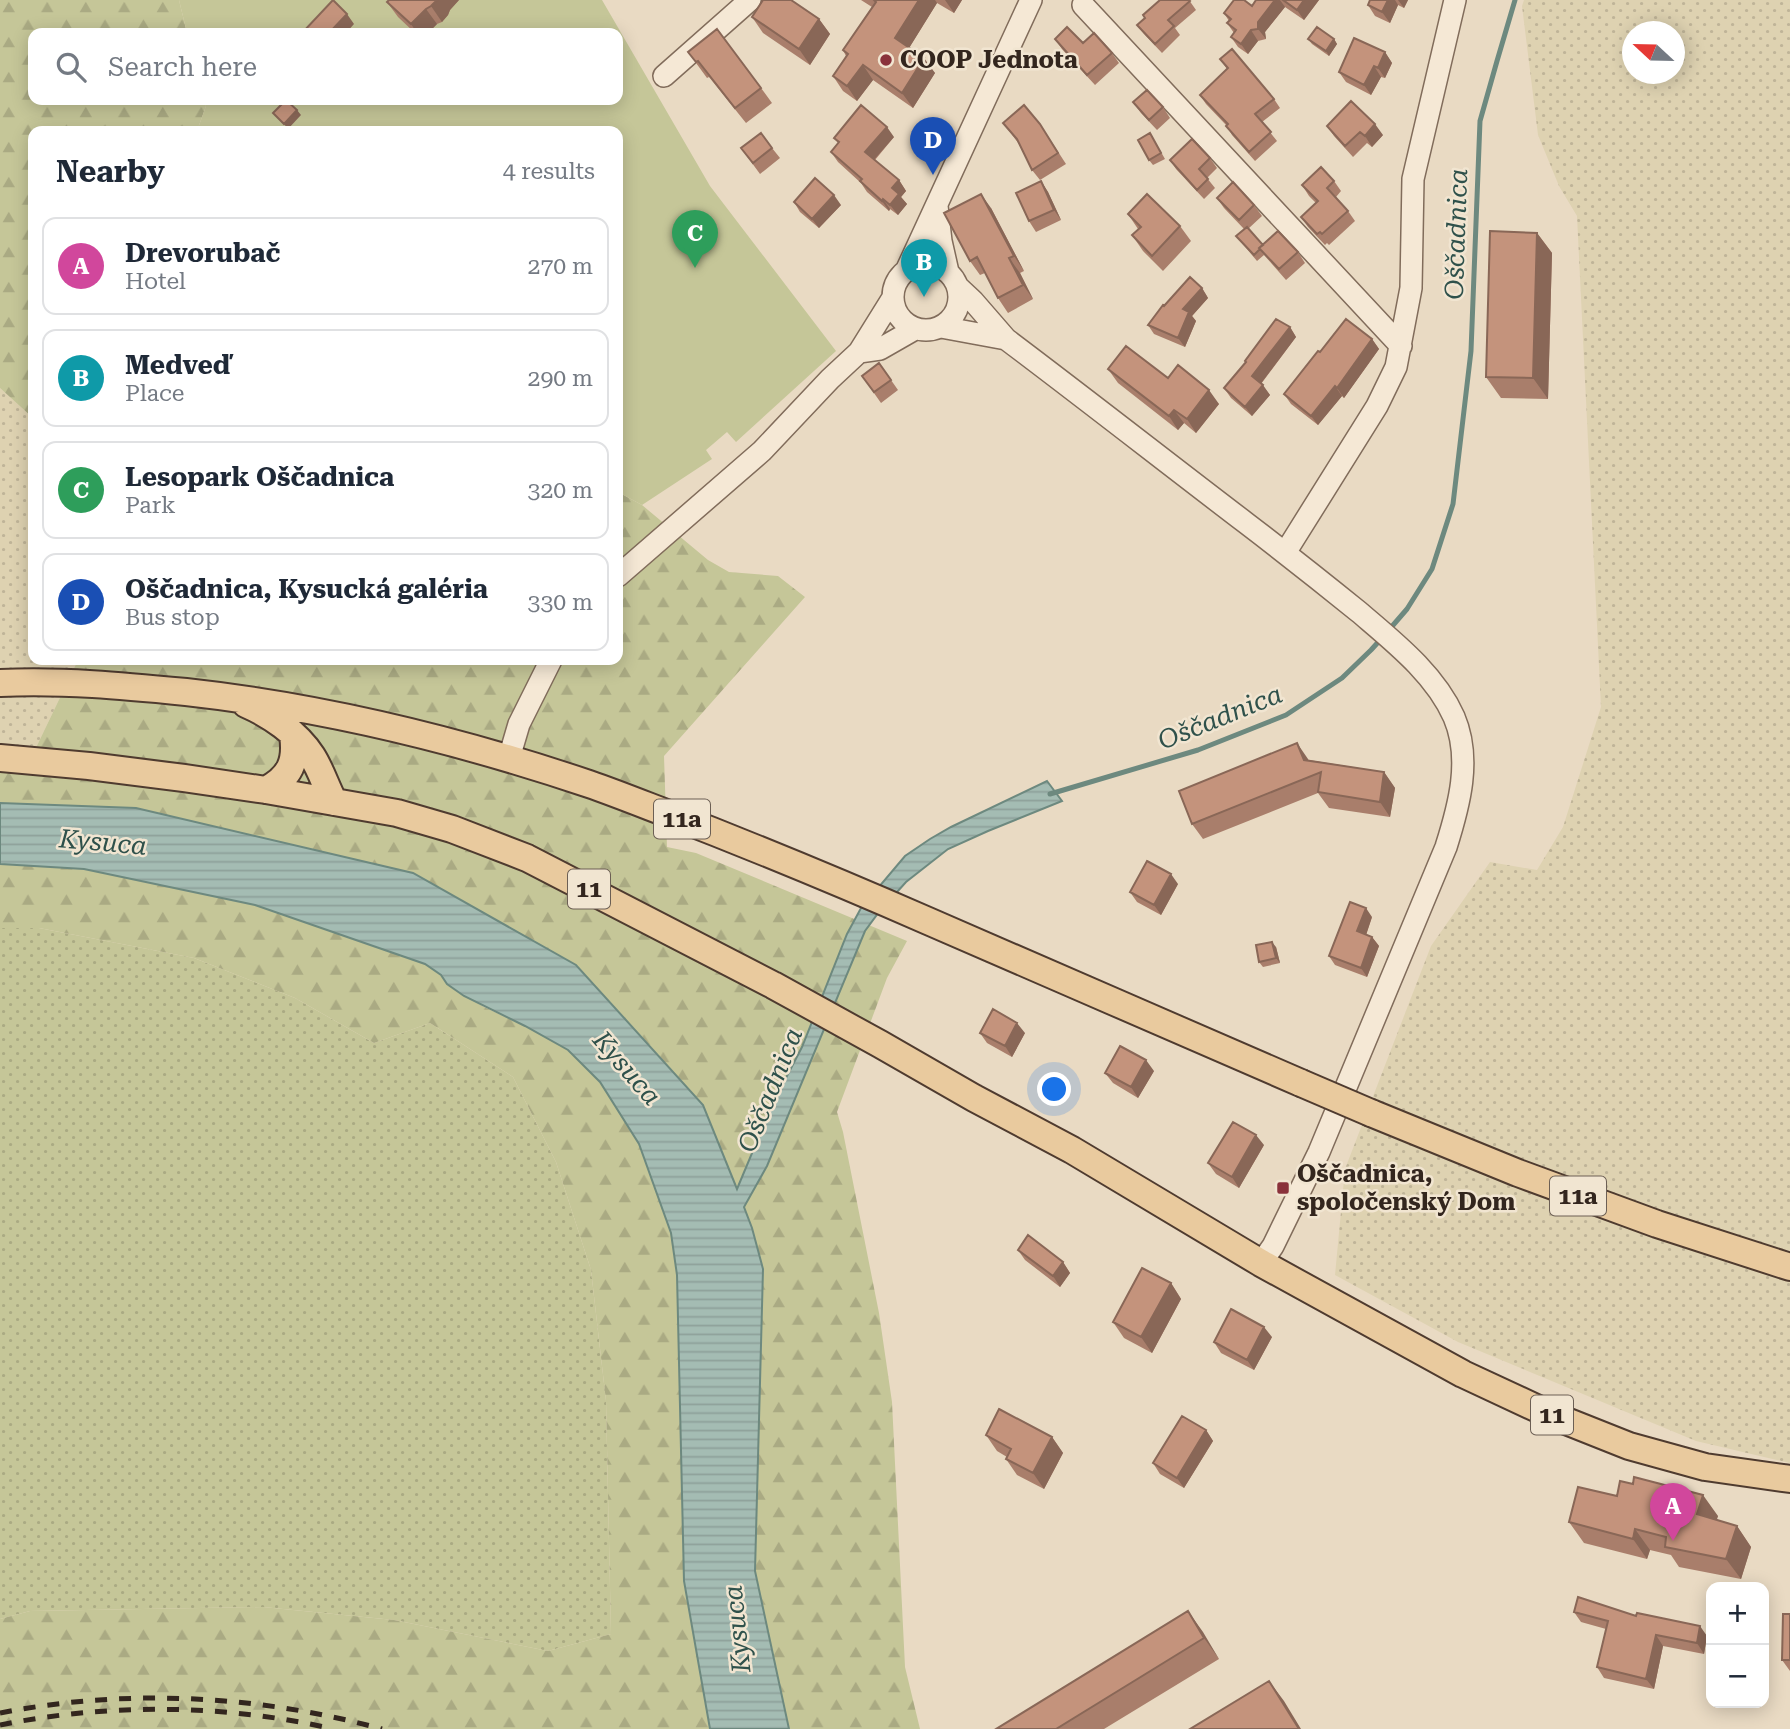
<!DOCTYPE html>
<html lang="en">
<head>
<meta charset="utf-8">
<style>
	:root { --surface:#fff; --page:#f6f6f7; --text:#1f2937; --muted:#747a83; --line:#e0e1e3; --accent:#b45309 }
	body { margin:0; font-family:"Roboto Serif",serif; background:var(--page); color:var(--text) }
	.controls { position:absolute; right:21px; bottom:21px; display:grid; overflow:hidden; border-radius:14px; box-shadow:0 4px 18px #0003 }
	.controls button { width:63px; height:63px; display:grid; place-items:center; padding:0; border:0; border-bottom:2px solid var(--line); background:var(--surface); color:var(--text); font:35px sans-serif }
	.compass { position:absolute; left:1622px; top:21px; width:63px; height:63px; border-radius:50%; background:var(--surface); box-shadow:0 4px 18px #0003; rotate:292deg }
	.you { position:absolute; left:1055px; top:1090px; width:24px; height:24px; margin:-18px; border:5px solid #fff; border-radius:50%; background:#1a73e8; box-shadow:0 0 0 10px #1a73e833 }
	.badge { display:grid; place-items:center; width:46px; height:46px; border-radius:50%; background:var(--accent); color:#fff; font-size:23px; font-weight:700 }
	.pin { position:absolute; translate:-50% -58px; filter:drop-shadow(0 2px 4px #0008) }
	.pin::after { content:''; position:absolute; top:37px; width:24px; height:21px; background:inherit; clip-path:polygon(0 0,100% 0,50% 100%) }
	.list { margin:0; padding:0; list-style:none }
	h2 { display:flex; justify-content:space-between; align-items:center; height:91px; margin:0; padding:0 28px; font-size:30px }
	h2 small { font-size:23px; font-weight:400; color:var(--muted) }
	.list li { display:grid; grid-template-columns:46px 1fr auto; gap:21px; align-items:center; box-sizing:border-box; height:98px; margin:0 14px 14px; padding:0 14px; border:2px solid var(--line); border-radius:14px }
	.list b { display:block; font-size:26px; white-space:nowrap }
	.list p { margin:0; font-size:23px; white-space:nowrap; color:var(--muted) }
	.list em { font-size:23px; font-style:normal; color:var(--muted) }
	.icon { flex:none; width:38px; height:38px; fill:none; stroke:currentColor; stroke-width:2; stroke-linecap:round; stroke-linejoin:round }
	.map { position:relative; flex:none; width:1790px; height:1729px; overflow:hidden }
	.search { position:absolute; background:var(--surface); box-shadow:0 4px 18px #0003; left:28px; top:28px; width:595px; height:77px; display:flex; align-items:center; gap:18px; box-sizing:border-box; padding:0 24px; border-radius:14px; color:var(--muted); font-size:26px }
	.panel { position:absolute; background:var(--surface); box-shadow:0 4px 18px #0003; left:28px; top:126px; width:595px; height:539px; border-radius:14px }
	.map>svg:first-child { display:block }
</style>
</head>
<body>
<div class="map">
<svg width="1790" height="1729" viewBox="0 0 1790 1729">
	<defs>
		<pattern id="farmland-dots" width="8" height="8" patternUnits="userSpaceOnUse" patternTransform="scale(1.75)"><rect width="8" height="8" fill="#ded2b1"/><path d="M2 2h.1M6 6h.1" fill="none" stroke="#bfb498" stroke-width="1.8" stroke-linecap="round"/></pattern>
		<pattern id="grass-dots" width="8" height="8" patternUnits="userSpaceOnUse" patternTransform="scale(1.75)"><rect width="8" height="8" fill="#c5c698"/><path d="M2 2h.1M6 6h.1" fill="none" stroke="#aaaa83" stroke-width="1.8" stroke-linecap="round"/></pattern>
		<pattern id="forest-firs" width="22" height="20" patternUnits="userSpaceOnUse" patternTransform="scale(1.75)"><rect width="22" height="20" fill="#c5c698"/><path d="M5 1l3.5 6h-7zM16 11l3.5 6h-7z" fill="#aaaa83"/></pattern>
		<pattern id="water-rules" width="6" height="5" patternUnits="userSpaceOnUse" patternTransform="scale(1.75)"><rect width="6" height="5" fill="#a4bcb3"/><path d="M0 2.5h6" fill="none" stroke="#8ea19a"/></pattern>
	</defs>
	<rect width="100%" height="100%" fill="#e9dac3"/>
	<!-- farmland -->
	<path fill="url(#farmland-dots)" fill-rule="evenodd" d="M1524,0H1790V1463L1696,1441L1458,1342L1335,1275L1345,1169L1431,946L1490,862L1537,870L1563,827L1601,707L1577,216L1559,186L1538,135L1522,6ZM1632,32H1674V74H1632Z
		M0,388L33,418V660H78L32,756L0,752Z"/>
	<!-- grass -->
	<path fill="url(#grass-dots)" d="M0,928H39L194,958L295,998L374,1043L430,1023L513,1077L556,1162L591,1270L606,1401L611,1634L548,1651L394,1620L263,1607L30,1611L0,1619Z"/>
	<!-- forest -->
	<path fill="url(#forest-firs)" d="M0,0H179L187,33H33V100H204L206,106L197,131H33V418L0,388Z
		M618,492L642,505L708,560L729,572L778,576L805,597L664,756L667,847L696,853L907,941L887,978L837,1112L843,1132L879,1313L892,1402L905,1667L920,1729H789L755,1571L763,1270L752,1228L703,1105L136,808L0,803V752L32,756L78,660H618Z
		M0,864L84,869L255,905L425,964L441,975L447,984L484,1007L525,1026L568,1050L600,1082L639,1144L671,1233L677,1275L684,1581L710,1729H0V1619L30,1611L263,1607L394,1620L548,1651L611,1634L606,1401L591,1270L556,1162L513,1077L430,1023L374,1043L295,998L194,958L39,928H0Z"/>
	<!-- park -->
	<path fill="#c5c698" d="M179,0H602L710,186L836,351L736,442L727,432L706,450L712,459L642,505L618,492V131H197L206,106L204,100H618V33H187Z"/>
	<!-- water -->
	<path fill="url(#water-rules)" stroke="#6d897f" stroke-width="2" d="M1047,781L1062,801L988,831L948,849L906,882L879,912L865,931L767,1166L744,1207L752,1228L763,1269L755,1571L789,1729H710L684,1581L677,1275L671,1233L639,1144L600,1082L568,1050L525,1026L464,996L447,984L441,975L425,964L255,905L84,869L0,864V803L136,808L413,873L576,965L703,1105L737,1189L773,1103L802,1047L847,934L861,908L905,856L930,839L951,827Z"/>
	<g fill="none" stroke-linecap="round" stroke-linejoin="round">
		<!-- stream -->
		<path stroke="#6d897f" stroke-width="5" d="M1388,631L1407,609L1432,569L1453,504L1471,351L1480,121L1497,61L1515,0
			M1050,794L1198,750L1286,715L1342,678L1371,650L1381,639"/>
		<defs>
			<path id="minor" d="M1083,5L1401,346
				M664,76L750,0
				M937,206L941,241L948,272
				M893 297a33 33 0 1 1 66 0a33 33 0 1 1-66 0Z
				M907,269L1031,0
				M958,287L973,301L1006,339C1087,400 1166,462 1246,523C1284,552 1322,582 1359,612C1394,642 1435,674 1454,717C1472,759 1459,806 1446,847L1319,1152L1273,1246L1261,1263
				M941,327L1006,339
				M859,352L880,349L915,329
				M1285,553L1377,406L1396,367L1411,288L1413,179L1455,0
				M618,576L762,451L830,379L859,352L892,299
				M509,758L519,724L551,660"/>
			<path id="major" d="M0,683C62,680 124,686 186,692C323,707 458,740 589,784C615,793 640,803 666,813C754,847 841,883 928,921C1052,975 1177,1029 1301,1083
				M246,704C271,715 297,733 312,756C321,770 326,787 334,802
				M0,758L89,766L184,778L266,790L397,813L452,829L527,858L773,985L880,1044L974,1098L1072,1150L1261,1263L1463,1374L1551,1415L1629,1446L1705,1467L1790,1479
				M266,790C290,777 297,762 293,735
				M1371,1113L1518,1173L1657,1224L1790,1267"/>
		</defs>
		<!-- minor casing -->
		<use href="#minor" stroke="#816c5b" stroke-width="24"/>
		<!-- major casing -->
		<use href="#major" stroke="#4f3b2f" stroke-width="30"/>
		<!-- minor -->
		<use href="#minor" stroke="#f5e8d5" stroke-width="21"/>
		<!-- major -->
		<use href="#major" stroke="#e9ca9e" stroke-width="26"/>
		<!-- rail -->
		<path stroke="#33261e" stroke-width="5" stroke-dasharray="12 12" stroke-linecap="butt" d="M0,1713C127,1688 258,1695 382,1729
			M0,1725C108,1703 226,1704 333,1729"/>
		<defs>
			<path id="major-bridge" d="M1301,1083L1371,1113"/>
		</defs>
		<!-- major-bridge casing -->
		<use href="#major-bridge" stroke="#4f3b2f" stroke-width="30" stroke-linecap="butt"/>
		<!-- major-bridge -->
		<use href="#major-bridge" stroke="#e9ca9e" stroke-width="26"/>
	</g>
	<!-- wall -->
	<path fill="#a97e6b" d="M459,0L450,10L448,15L442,22L437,24L428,33H415L398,17L387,2Z
		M861,0H962L954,13L937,3L909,48L935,73L913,108L873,80L857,101L843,91L833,76L846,56L843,50L872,7Z
		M1189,0L1196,10L1175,28L1180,35L1162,53L1144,34L1137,25Z
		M1256,0H1319L1304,20L1285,7L1265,32L1266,39L1258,41L1248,54L1238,47L1231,37L1234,33L1227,23L1229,21L1224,13L1252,6Z
		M1370,0H1408L1404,8L1398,5L1390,23L1375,16L1368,5Z
		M752,17L819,19L830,34L810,65L763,33Z
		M1055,39L1083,43L1112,53L1119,63L1095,85L1062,49Z
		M1308,39H1334L1337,44L1329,56L1312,44Z
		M688,52L761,88L772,103L746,123L709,77L707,78Z
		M1385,52L1392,63L1385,78L1381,77L1371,95L1346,82L1339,72Z
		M1220,59L1274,99L1280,108L1262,122L1277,141L1255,161L1232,135L1227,126L1206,104L1200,95L1227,69Z
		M1133,102L1163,107L1170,118L1157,130L1141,113Z
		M1003,123L1040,124L1066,164L1040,180L1032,170L1019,144Z
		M1327,126L1383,135L1372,147L1367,143L1353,157L1334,136Z
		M1150,133L1165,159L1153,165L1149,160Z
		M894,137L875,160L899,180L906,191L901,197L907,204L898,215L890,209L889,211L867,192L861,183L838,162L831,152L838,143L834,138Z
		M741,148H772L780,158L760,174Z
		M1210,158L1217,168L1207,178L1215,188L1204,199L1176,169L1170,160Z
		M1041,181L1048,192L1061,220L1036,232L1029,221Z
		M1334,181L1341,191L1336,197L1348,211L1355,221L1329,245L1327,243L1325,245L1308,227L1301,217L1316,203L1309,196L1302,185Z
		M1217,198L1254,205L1262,216L1248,229L1263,245L1298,252L1305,263L1286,280L1264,255L1257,261L1236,236L1244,229L1224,208Z
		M794,202L841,205L819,228L800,212Z
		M991,208L1024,271L1020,273L1033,299L1008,313L998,298L985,273L980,275L970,261Z
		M1128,214L1180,226L1191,241L1163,271L1143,251L1132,235L1138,229Z
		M1537,233L1552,253L1548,399L1501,398L1486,377Z
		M1202,288L1208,298L1192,316L1196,321L1185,347L1154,334L1148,325L1164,306Z
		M1290,327L1296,337L1261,384L1270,395L1252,416L1231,398L1224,388L1246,362Z
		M1372,339L1379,349L1344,398L1342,396L1318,425L1291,404L1284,394L1320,352Z
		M879,363L898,390L881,403L862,376Z
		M1108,369L1168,378L1219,404L1196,433L1184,423L1178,430L1118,383Z
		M1309,760L1384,772L1395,788L1390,817L1329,808L1318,793L1203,839L1192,824Z
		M1178,884L1161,915L1137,902L1130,892Z
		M1372,917L1366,935L1372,937L1379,946L1367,977L1335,965L1329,956Z
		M1276,947L1280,963L1263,967L1259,962Z
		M980,1033H1025L1012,1057L987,1043Z
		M1154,1071L1138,1098L1113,1083L1105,1073Z
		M1264,1145L1239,1188L1216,1174L1208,1163Z
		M1018,1250L1063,1262L1070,1273L1060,1287L1025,1260Z
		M1171,1283L1181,1299L1152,1353L1124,1338L1113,1322Z
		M1272,1337L1254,1370L1221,1353L1214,1342Z
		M1206,1430L1213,1441L1184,1488L1160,1474L1153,1463Z
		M986,1435L1052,1437L1063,1453L1044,1489L1017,1475L1006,1459L1007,1457L997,1451Z
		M1617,1496L1718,1516L1716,1520L1737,1526L1751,1547L1741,1579L1679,1567L1671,1555L1650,1550L1647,1559L1584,1543L1569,1522Z
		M1188,1611L1219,1659L1104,1729H996Z
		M1574,1612L1636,1616L1707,1636L1704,1654L1663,1646L1654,1689L1604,1678L1597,1667L1606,1629L1581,1622Z
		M1790,1614V1671L1782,1660Z"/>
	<!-- shaded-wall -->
	<path fill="#896757" d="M437,0H459L450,10L448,15L442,22L431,6Z
		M919,0H935L937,3L906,53L895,38Z
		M945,0H962L954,13Z
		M1275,0H1280L1285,7L1265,32L1266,39L1258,29V22Z
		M1304,0H1319L1304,20L1297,10Z
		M1388,0H1395L1398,5L1390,23L1382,12Z
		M1398,0H1408L1404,8Z
		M426,9L437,24L428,33H417L411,24Z
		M347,14L354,24L346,33H329Z
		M819,19L830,34L810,65L799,49Z
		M1251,30L1258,41L1248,54L1241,44Z
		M1334,39L1337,44L1329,56L1326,51Z
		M1385,52L1392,63L1385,78L1378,68Z
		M924,58L935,73L913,108L902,93Z
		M863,65L873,80L857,101L847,86Z
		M1374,66L1381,77L1371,95L1364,85Z
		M297,110L301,115L288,129L284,124Z
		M1375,124L1383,135L1372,147L1365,136Z
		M887,127L894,137L872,162L865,152Z
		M899,180L906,191L901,197L907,204L898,215L890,205L892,188Z
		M1041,181L1048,192L1061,220L1054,210Z
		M981,194L991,208L1024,271L1014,256Z
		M834,195L841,205L819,228L812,219Z
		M883,199L890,209L889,211L882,201Z
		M1537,233L1552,253L1548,399L1533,378Z
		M1009,258L1020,273L1033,299L1023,285Z
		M1202,288L1208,298L1192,316L1196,321L1185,347L1178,338L1183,309Z
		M1290,327L1296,337L1259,386L1252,376Z
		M1372,339L1379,349L1344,398L1337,388Z
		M1263,385L1270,395L1252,416L1245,407Z
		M1335,386L1342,396L1318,425L1311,416Z
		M1209,390L1219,404L1196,433L1187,419Z
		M1174,410L1184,423L1178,430L1169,416Z
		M1297,743L1308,759L1315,775L1304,760Z
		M1384,772L1395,788L1390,817L1380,802Z
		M1171,874L1178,884L1161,915L1154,905Z
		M1366,908L1372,917L1364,941L1357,931Z
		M1372,937L1379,946L1367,977L1361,968Z
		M1272,942L1276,947L1280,963L1276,958Z
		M1017,1023L1025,1033L1012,1057L1005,1046Z
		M1146,1060L1154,1071L1138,1098L1131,1087Z
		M1256,1135L1264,1145L1239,1188L1232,1177Z
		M1063,1262L1070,1273L1060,1287L1053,1276Z
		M1171,1283L1181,1299L1152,1353L1141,1337Z
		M1264,1327L1272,1337L1254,1370L1247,1360Z
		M1206,1430L1213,1441L1184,1488L1177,1478Z
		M1052,1437L1063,1453L1044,1489L1033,1473Z
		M1703,1495L1718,1516L1712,1535L1697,1514Z
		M1737,1526L1751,1547L1741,1579L1726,1559Z
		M1635,1529L1650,1550L1647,1559L1633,1539Z
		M1188,1611L1203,1632L1219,1659L1204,1638Z
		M1700,1626L1707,1636L1704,1654L1697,1643Z
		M1656,1635L1663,1646L1654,1689L1646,1679Z
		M1269,1681L1284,1701L1301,1729H1299Z"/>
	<!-- building -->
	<path fill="#c4937c" stroke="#896757" stroke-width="2" d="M333,0L347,14L329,33H302Z
		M389,0H437L431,6L426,9L411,24L387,2Z
		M763,0H791L819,19L799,49L752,17Z
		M874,0H919L895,38L924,58L902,93L863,65L847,86L833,76L848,54L843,50L876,2Z
		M1160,0H1189L1190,1L1168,20L1174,26L1155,44L1137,25L1145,18L1143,15Z
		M1234,0H1244L1252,6L1256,0H1275L1258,22V29L1251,30L1241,44L1231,37L1236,30L1227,23L1231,19L1224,13Z
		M1283,0H1304L1297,10Z
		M1370,0H1388L1382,12L1368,5Z
		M1067,27L1083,43L1094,33L1112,53L1087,75L1055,39Z
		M1317,27L1334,39L1326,51L1308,39Z
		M717,29L761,88L735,108L698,61L696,62L688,52Z
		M1354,38L1385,52L1378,68L1374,66L1364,85L1339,72Z
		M1232,49L1274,99L1255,114L1271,132L1249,152L1226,126L1228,124L1200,95L1228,68L1220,59Z
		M1147,90L1163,107L1149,120L1133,102Z
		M286,100L297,110L284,124L273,113Z
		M1351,101L1375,124L1365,136L1360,132L1345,146L1327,126Z
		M861,105L887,127L865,152L899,180L892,188L899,194L890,205L883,199L882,201L860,181L862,179L831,152L839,142L834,138Z
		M1024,105L1040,124L1058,153L1032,170L1017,139L1003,123Z
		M761,133L772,148L753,163L741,148Z
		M1150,133L1161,153L1149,160L1138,140Z
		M1192,139L1210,158L1199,169L1208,179L1197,190L1170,160Z
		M1321,167L1334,181L1327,188L1348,211L1322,234L1320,232L1317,234L1301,217L1318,201L1302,185Z
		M815,178L834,195L812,219L794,202Z
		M1041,181L1054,210L1029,221L1016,193Z
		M1233,182L1254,205L1239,220L1217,198Z
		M981,194L1014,256L1009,258L1023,285L998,298L977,257L970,261L944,213Z
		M1147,194L1180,226L1152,256L1132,235L1141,227L1128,214Z
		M1247,227L1263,245L1259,248L1260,249L1254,255L1236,236Z
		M1278,231L1298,252L1279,269L1259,248Z
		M1490,231L1537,233L1533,378L1486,377Z
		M1190,277L1202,288L1183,309L1189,312L1178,338L1148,325L1163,305L1164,306Z
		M1276,319L1290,327L1252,376L1263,385L1245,407L1224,388L1246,362L1245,361Z
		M1346,319L1372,339L1337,388L1335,386L1311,416L1284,394L1318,351L1320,352Z
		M1126,346L1168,378L1178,365L1209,390L1187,419L1174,410L1169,416L1108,369Z
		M879,363L891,380L874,392L862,376Z
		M1297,743L1304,760L1384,772L1380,802L1318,792L1321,772L1192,824L1179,791Z
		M1147,861L1171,874L1154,905L1130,892Z
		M1350,902L1366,908L1357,931L1372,937L1361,968L1329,956Z
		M1272,942L1276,958L1259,962L1256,945Z
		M993,1009L1017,1023L1005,1046L980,1033Z
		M1120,1046L1146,1060L1131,1087L1105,1073Z
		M1233,1122L1256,1135L1232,1177L1208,1163Z
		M1028,1235L1063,1262L1053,1276L1018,1250Z
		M1142,1268L1171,1283L1141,1337L1113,1322Z
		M1231,1309L1264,1327L1247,1360L1214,1342Z
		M999,1409L1052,1437L1033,1473L1006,1459L1011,1449L986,1435Z
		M1182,1416L1206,1430L1177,1478L1153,1463Z
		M1634,1477L1703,1495L1697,1514L1737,1526L1726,1559L1665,1547L1666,1537L1635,1529L1633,1539L1569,1522L1578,1487L1617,1496L1620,1481L1633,1484Z
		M1578,1597L1636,1616L1637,1613L1700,1626L1697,1643L1656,1635L1646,1679L1597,1667L1608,1621L1574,1612Z
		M1188,1611L1204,1638L1056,1729H996Z
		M1783,1614H1790V1660H1782Z
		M1269,1681L1299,1729H1190Z"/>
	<!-- markers -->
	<g fill="#8a323b" stroke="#f1e5d1" stroke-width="2.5">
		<circle cx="886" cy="60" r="7"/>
		<rect x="1276" y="1181" width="14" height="14" rx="3.5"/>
	</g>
	<g text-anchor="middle" stroke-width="5" stroke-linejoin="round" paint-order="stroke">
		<!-- shield labels -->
		<g fill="#f1e5d1" stroke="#6c5f54" stroke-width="2">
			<rect x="654" y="799.5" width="56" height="39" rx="5"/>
			<rect x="568" y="869.5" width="42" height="39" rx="5"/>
			<rect x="1550" y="1176.5" width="56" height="39" rx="5"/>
			<rect x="1531" y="1395.5" width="42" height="39" rx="5"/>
		</g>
		<g font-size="23" font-weight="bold" fill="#33261e">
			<text x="682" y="827">11a</text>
			<text x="589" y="897">11</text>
			<text x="1578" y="1204">11a</text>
			<text x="1552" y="1423">11</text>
		</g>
		<!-- poi labels -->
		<g font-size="24" font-weight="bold" fill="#33261e" stroke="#f1e5d1" text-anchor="start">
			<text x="900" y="68">COOP Jednota</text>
			<text x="1297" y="1182">Oščadnica,<tspan x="1297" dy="28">spoločenský Dom</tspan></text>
		</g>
		<!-- water labels -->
		<g font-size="26" font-style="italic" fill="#2f514b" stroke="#f1e5d1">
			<text transform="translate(1456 234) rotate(-88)" y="9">Oščadnica</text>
			<text transform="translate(1220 717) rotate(-22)" y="9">Oščadnica</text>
			<text transform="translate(103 842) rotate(5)" y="9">Kysuca</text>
			<text transform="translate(627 1068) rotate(49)" y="9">Kysuca</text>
			<text transform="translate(770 1090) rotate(-68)" y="9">Oščadnica</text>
			<text transform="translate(737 1629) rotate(-96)" y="9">Kysuca</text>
		</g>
	</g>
</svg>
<div class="controls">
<button>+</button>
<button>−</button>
</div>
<svg class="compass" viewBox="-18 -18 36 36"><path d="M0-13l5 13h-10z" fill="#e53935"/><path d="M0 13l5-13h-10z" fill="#747a83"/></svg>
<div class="you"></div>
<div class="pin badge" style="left:1673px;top:1541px;background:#d1479c">A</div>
<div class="pin badge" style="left:924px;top:297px;background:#0f9aa8">B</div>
<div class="pin badge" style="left:695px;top:268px;background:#2e9e5b">C</div>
<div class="pin badge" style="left:933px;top:175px;background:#1a4fb4">D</div>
<div class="search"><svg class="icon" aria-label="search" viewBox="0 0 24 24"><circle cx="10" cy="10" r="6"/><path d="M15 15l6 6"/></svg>Search here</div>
<section class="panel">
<h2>Nearby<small>4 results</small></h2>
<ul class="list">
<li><span class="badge" style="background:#d1479c">A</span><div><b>Drevorubač</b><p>Hotel</p></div><em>270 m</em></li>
<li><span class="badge" style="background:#0f9aa8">B</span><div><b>Medveď</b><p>Place</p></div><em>290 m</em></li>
<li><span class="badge" style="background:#2e9e5b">C</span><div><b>Lesopark Oščadnica</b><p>Park</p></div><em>320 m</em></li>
<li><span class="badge" style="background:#1a4fb4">D</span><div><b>Oščadnica, Kysucká galéria</b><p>Bus stop</p></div><em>330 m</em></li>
</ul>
</section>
</div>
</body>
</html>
